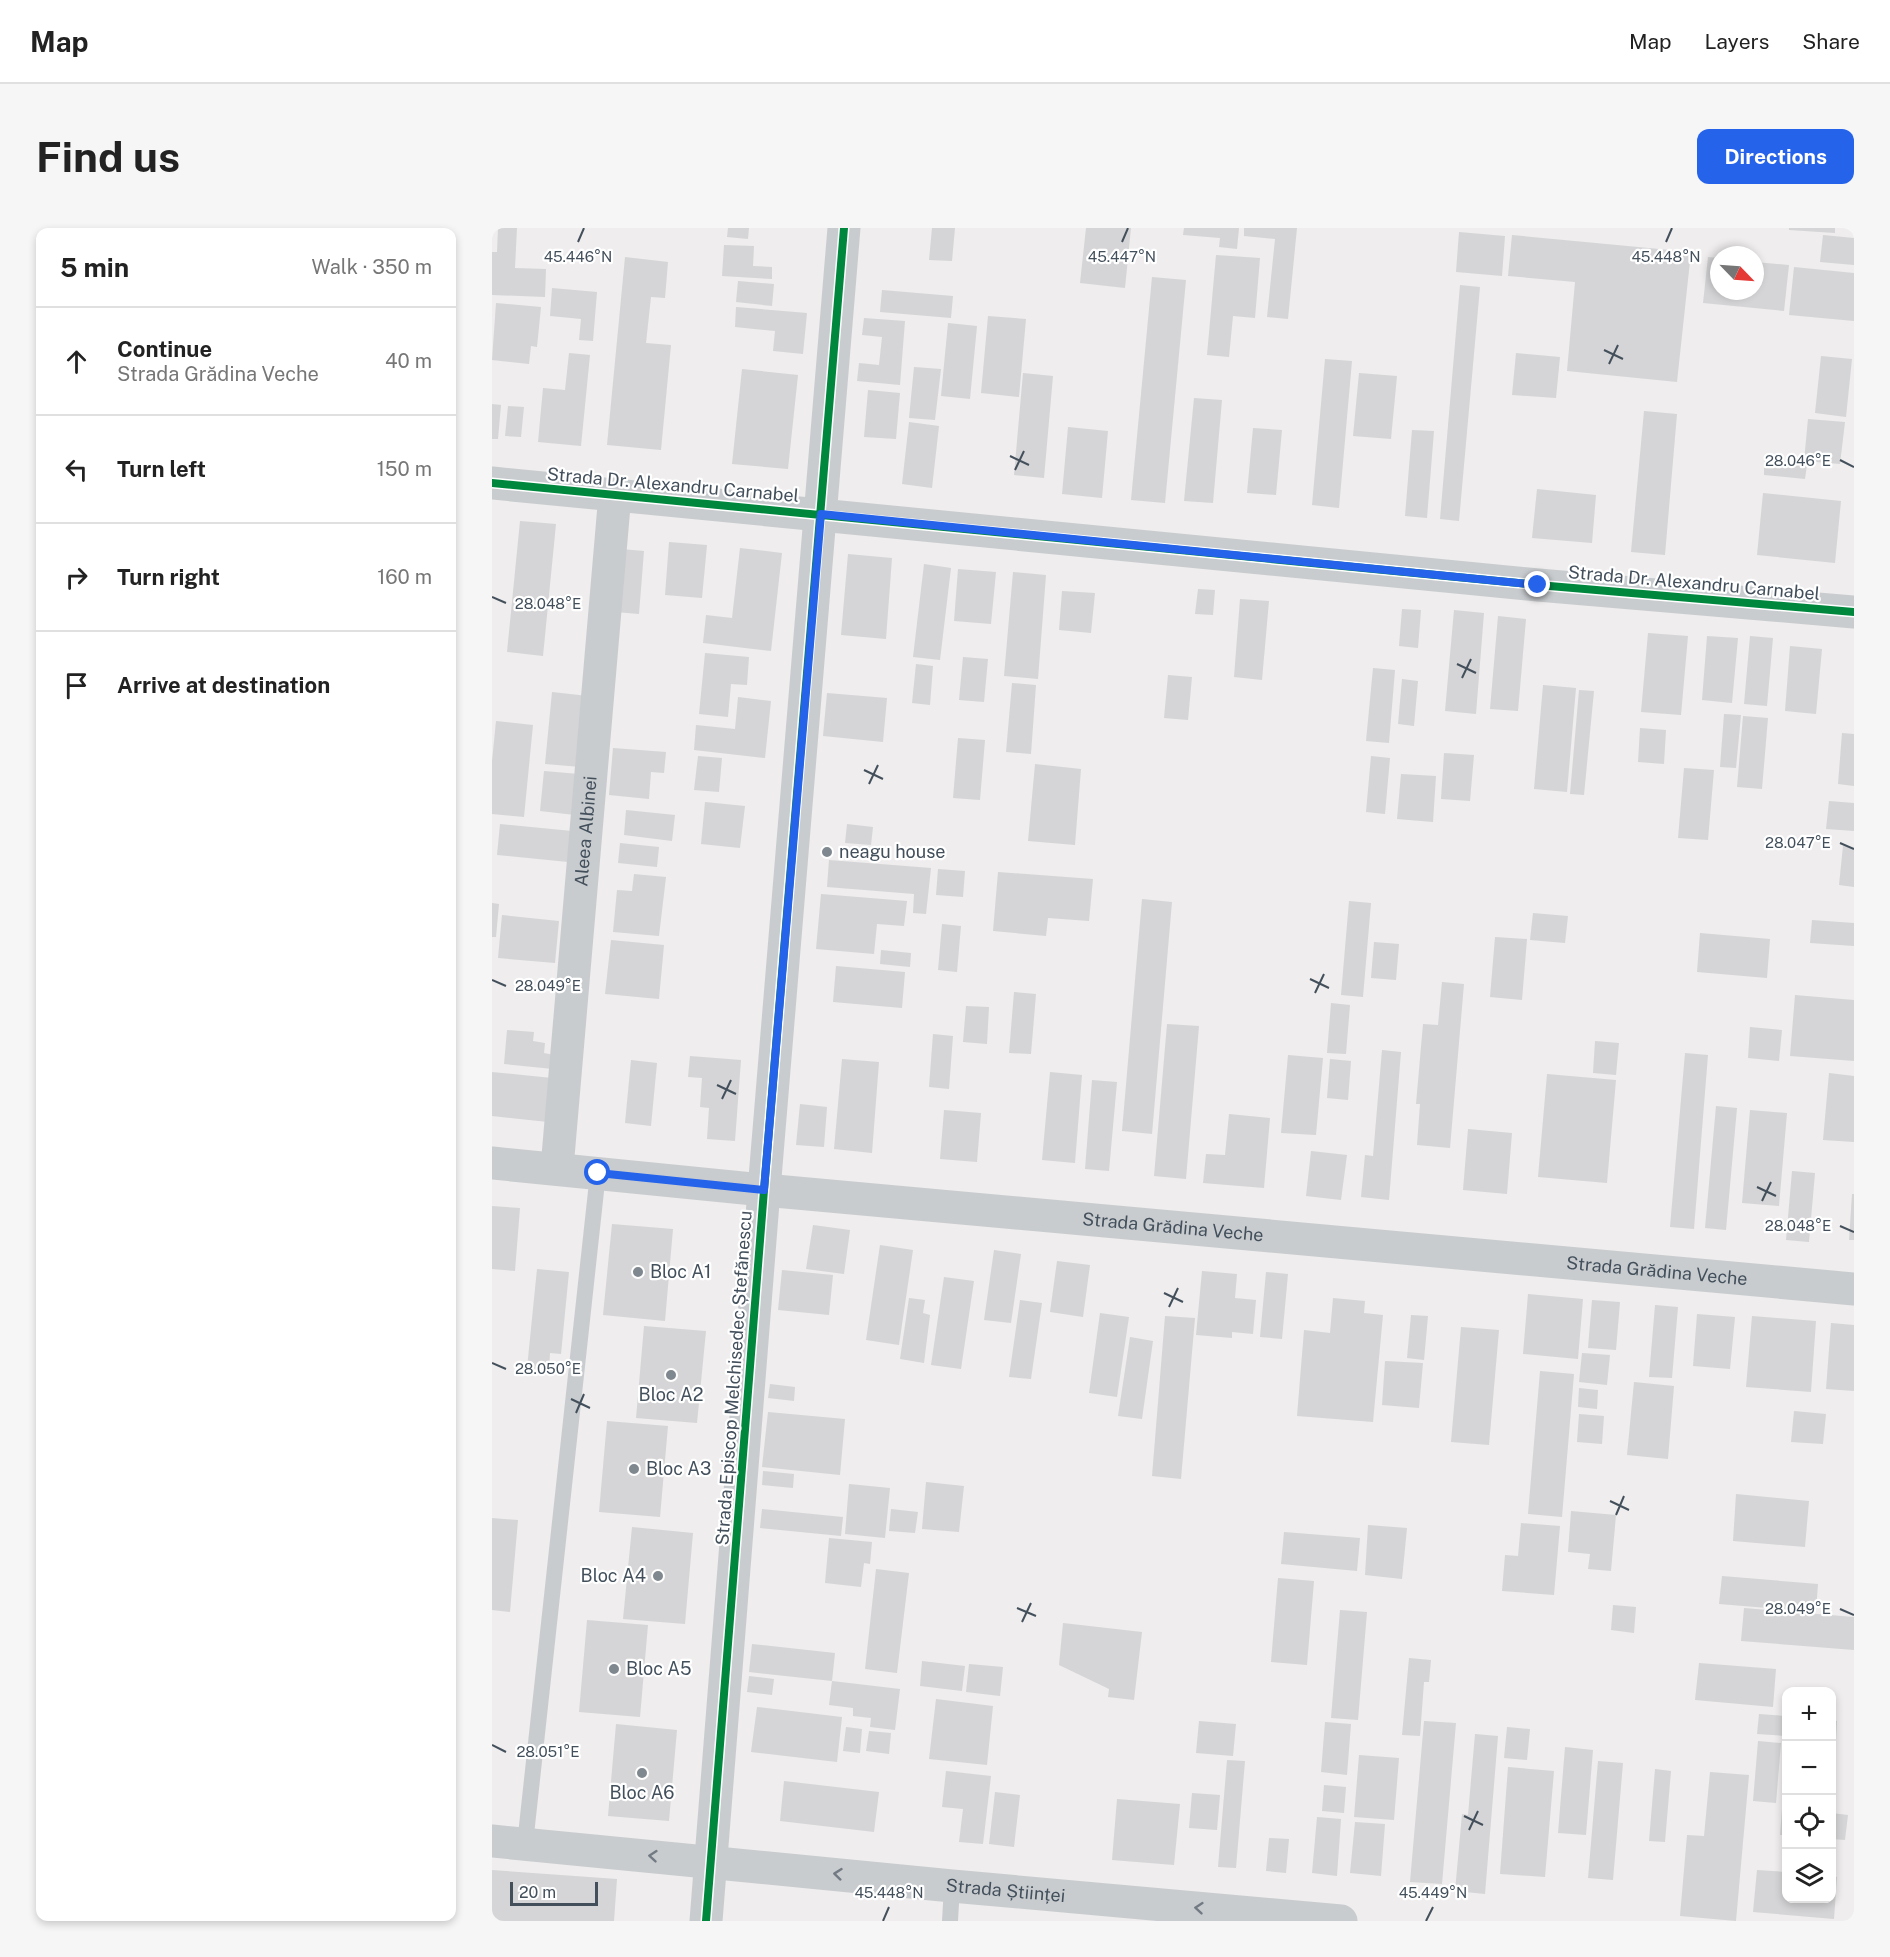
<!DOCTYPE html>
<html lang="en">
<head>
<meta charset="utf-8">
<style>
	:root { --surface:#fff; --page:#f6f6f6; --text:#222; --muted:#767676; --line:#e0e0e0; --accent:#2563eb }
	body { margin:0; font-family:"Public Sans",sans-serif; background:var(--page); color:var(--text) }
	.controls { position:absolute; right:18px; bottom:18px; display:grid; overflow:hidden; border-radius:12px; box-shadow:0 3px 9px #0003 }
	.controls button { width:54px; height:54px; display:grid; place-items:center; padding:0; border:0; border-bottom:2px solid var(--line); background:var(--surface); color:var(--text); font:30px sans-serif }
	.compass { position:absolute; left:1218px; top:18px; width:54px; height:54px; border-radius:50%; background:var(--surface); box-shadow:0 3px 9px #0003; rotate:115deg }
	.scale { position:absolute; left:18px; bottom:15px; width:88px; box-sizing:border-box; padding-left:6px; border:3px solid #43505c; border-top:0; font-size:16px; line-height:21px; white-space:nowrap; color:#43505c; -webkit-text-stroke:4px #fff; paint-order:stroke }
	.stop { position:absolute; width:18px; height:18px; margin:-14px; border:4px solid #2563eb; border-radius:50%; background:#fff }
	.stop.end { background:#2563eb; border-color:#fff; box-shadow:0 2px 6px #0008 }
	.list { margin:0; padding:0; list-style:none }
	h2 { display:flex; justify-content:space-between; align-items:center; height:78px; margin:0; padding:0 24px; font-size:26px }
	h2 small { font-size:20px; font-weight:400; color:var(--muted) }
	.list li { display:grid; grid-template-columns:39px 1fr auto; gap:18px; align-items:center; box-sizing:border-box; height:108px; padding:0 24px; border-top:2px solid var(--line) }
	.list b { display:block; font-size:22px; white-space:nowrap }
	.list p { margin:0; font-size:20px; white-space:nowrap; color:var(--muted) }
	.list em { font-size:20px; font-style:normal; color:var(--muted) }
	.icon { flex:none; width:33px; height:33px; fill:none; stroke:currentColor; stroke-width:2; stroke-linecap:round; stroke-linejoin:round }
	.map { position:relative; flex:none; width:1362px; height:1693px; overflow:hidden; border-radius:12px }
	header { display:flex; align-items:center; gap:36px; box-sizing:border-box; height:84px; padding:0 30px; background:var(--surface); border-bottom:2px solid var(--line) }
	header strong { font-size:28px }
	nav { display:flex; gap:33px; margin-inline-start:auto; font-size:21px }
	.intro { display:flex; align-items:center; justify-content:space-between; box-sizing:border-box; height:144px; padding:0 36px }
	h1 { margin:0; font-size:42px }
	.button { padding:15px 27px; border-radius:12px; background:var(--accent); color:#fff; font-size:21px; font-weight:700 }
	main { display:flex; gap:36px; padding:0 36px }
	aside { flex:1; background:var(--surface); border-radius:12px; box-shadow:0 3px 9px #0003 }
	.map>svg:first-child { display:block }
</style>
</head>
<body>
<header>
<strong>Map</strong>
<nav><a>Map</a><a>Layers</a><a>Share</a></nav>
</header>
<div class="intro"><h1>Find us</h1><a class="button">Directions</a></div>
<main>
<aside>
<h2>5 min<small>Walk · 350 m</small></h2>
<ul class="list">
<li><svg class="icon" aria-label="ahead" viewBox="0 0 24 24"><path d="M12 20V5M6 11l6-6 6 6"/></svg><div><b>Continue</b><p>Strada Grădina Veche</p></div><em>40 m</em></li>
<li><svg class="icon" aria-label="left" viewBox="0 0 24 24"><path d="M17 20v-9H6M10 6l-5 5 5 5"/></svg><div><b>Turn left</b></div><em>150 m</em></li>
<li><svg class="icon" aria-label="right" viewBox="0 0 24 24"><path d="M7 20v-9h11M14 6l5 5-5 5"/></svg><div><b>Turn right</b></div><em>160 m</em></li>
<li><svg class="icon" aria-label="arrive" viewBox="0 0 24 24"><path d="M6 21V4h12l-3 4 3 4H6"/></svg><div><b>Arrive at destination</b></div></li>
</ul>
</aside>
<div class="map">
<svg width="1362" height="1693" viewBox="0 0 1362 1693">
	<rect width="100%" height="100%" fill="#efeded"/>
	<!-- building -->
	<path fill="#d5d5d7" d="M6,0H25L23,40L54,41L53,69L0,67V24H5Z
		M236,0H257L256,11L235,9Z
		M440,0H463L460,33L437,32Z
		M594,0H639L633,60L588,55Z
		M692,0H747L745,21L727,19L728,10L691,7Z
		M752,0H805L796,91L775,89L783,11L752,8Z
		M1297,0H1343V5L1297,2Z
		M967,4L1013,8L1010,48L964,44Z
		M1020,7L1199,24L1185,154L1075,143L1083,54L1016,48Z
		M1331,7L1362,10V37L1328,34Z
		M232,17L262,18L261,38L280,39V51L230,48Z
		M724,27L768,30L763,90L741,88L737,129L715,127Z
		M133,29L176,34L173,70L159,69L154,115L179,117L169,222L115,217Z
		M1216,29L1227,30V63H1263V34L1297,37L1292,83L1211,75Z
		M1302,39L1362,45V93L1297,87Z
		M660,49L694,52L673,275L639,272Z
		M246,53L282,56L280,78L244,74Z
		M968,57L988,59L967,293L948,291Z
		M60,60L105,64L101,113L87,112L89,91L58,88Z
		M390,62L461,68L459,90L388,84Z
		M4,75L49,79L45,119L39,118L37,136L0,132Z
		M244,79L315,85L311,126L281,123L283,103L243,99Z
		M496,88L534,91L527,169L489,165Z
		M372,90L413,93L408,157L365,153L367,135L387,137L390,109L370,107Z
		M456,95L485,98L478,171L449,168Z
		M77,125L98,127L89,218L46,214L51,160L73,162Z
		M1024,125L1068,129L1064,170L1020,167Z
		M1329,128L1360,131L1354,189L1323,185Z
		M833,131L860,133L847,280L820,277Z
		M422,139L449,141L443,192L417,190Z
		M250,141L306,147L296,241L240,236Z
		M531,145L561,148L552,250L522,247Z
		M867,145L905,148L899,211L861,208Z
		M376,162L408,165L404,211L372,209Z
		M702,170L730,172L721,275L692,273Z
		M0,176L9,177L6,211H0Z
		M16,178L32,179L29,209L13,208Z
		M1152,183L1185,186L1173,327L1139,324Z
		M1316,191L1353,194L1348,236L1312,233Z
		M417,194L447,198L440,260L410,256Z
		M576,199L616,203L610,270L570,266Z
		M761,200L790,202L784,267L755,265Z
		M920,202L942,203L935,290L913,288Z
		M1272,233L1315,237L1313,251L1272,247Z
		M1045,261L1104,267L1100,315L1040,310Z
		M1271,265L1349,273L1343,335L1265,327Z
		M28,293L64,296L51,428L15,424Z
		M177,314L215,317L210,370L173,367Z
		M248,320L290,325L279,423L211,415L214,387L240,390Z
		M129,321L152,323L147,386L123,384Z
		M356,326L400,330L394,411L349,407Z
		M432,336L459,340L448,432L421,429Z
		M466,341L504,344L499,396L462,393Z
		M521,344L554,347L546,451L512,448Z
		M706,361L723,362L721,387L703,386Z
		M570,363L603,365L599,405L567,402Z
		M748,371L777,373L770,452L742,449Z
		M910,381L929,382L926,420L907,418Z
		M962,382L992,385L984,486L953,483Z
		M1006,388L1034,391L1026,483L998,481Z
		M1156,405L1196,408L1189,487L1149,484Z
		M1215,408L1246,410L1240,475L1210,472Z
		M1258,408L1281,410L1275,478L1252,476Z
		M1298,418L1330,421L1324,486L1293,483Z
		M213,425L257,429L255,457L239,456L236,489L207,486Z
		M471,429L496,431L492,474L467,472Z
		M424,436L441,438L438,477L420,475Z
		M881,440L903,442L897,515L874,513Z
		M676,447L700,449L696,492L672,490Z
		M910,451L926,453L922,498L906,496Z
		M520,455L544,457L539,526L514,524Z
		M1051,457L1084,460L1075,564L1042,561Z
		M1087,462L1102,463L1092,567L1078,566Z
		M60,464L96,468L89,539L53,536Z
		M335,465L395,470L391,514L331,508Z
		M246,469L279,473L273,530L202,522L204,497L243,501Z
		M1232,486L1249,487L1244,540L1228,539Z
		M1251,488L1276,490L1270,561L1245,559Z
		M4,493L41,497L32,589L0,586V533Z
		M1148,500L1174,502L1172,536L1146,534Z
		M1350,505L1362,506V558L1346,556Z
		M466,510L493,512L488,572L461,570Z
		M121,520L174,524L172,545L159,544L157,571L117,567Z
		M952,525L982,527L978,573L949,571Z
		M206,528L230,530L227,564L202,562Z
		M879,528L898,530L893,586L874,584Z
		M543,536L589,541L583,617L536,613Z
		M1192,540L1222,542L1216,612L1186,610Z
		M52,543L87,546L83,587L48,583Z
		M909,546L944,548L941,594L905,591Z
		M1337,573L1362,575V603L1334,601Z
		M213,574L253,578L248,620L209,616Z
		M134,582L183,587L180,613L132,607Z
		M8,596L80,603L76,634L5,627Z
		M355,596L381,599L379,617L353,615Z
		M128,615L167,619L165,639L126,635Z
		M1351,618L1362,619V659L1347,657Z
		M337,632L439,640L434,686L421,685L422,666L335,659Z
		M446,641L473,643L471,669L444,667Z
		M506,644L601,651L597,693L556,690L554,708L501,703Z
		M142,646L174,649L167,708L121,704L125,662L140,663Z
		M329,666L415,673L412,698L385,696L382,726L324,721Z
		M650,671L680,674L660,906L630,903Z
		M857,673L879,675L871,769L849,767Z
		M0,675L7,676L4,709H0Z
		M1041,685L1076,688L1073,715L1038,712Z
		M10,687L67,693L63,735L6,730Z
		M1320,692L1362,695V718L1318,715Z
		M450,696L469,698L465,744L446,742Z
		M1208,705L1278,711L1275,750L1205,744Z
		M1003,709L1035,711L1030,772L998,769Z
		M119,712L172,717L167,771L113,766Z
		M882,714L907,716L904,752L879,750Z
		M389,722L419,725L418,739L388,736Z
		M344,738L413,744L410,780L341,774Z
		M950,754L972,756L958,920L925,917L928,876H924L931,796L946,797Z
		M522,764L544,766L539,826L517,825Z
		M1303,767L1362,772V833L1298,828Z
		M839,775L858,777L854,826L835,825Z
		M474,778L497,779L495,816L471,814Z
		M675,796L707,798L694,951L662,948Z
		M1258,799L1290,802L1287,833L1256,830Z
		M15,802L42,804L41,813L53,815L52,825L62,827L61,841L12,836Z
		M441,806L461,808L457,861L437,859Z
		M1103,813L1127,815L1124,847L1101,845Z
		M890,822L909,824L897,972L869,969L873,927L881,928Z
		M1193,825L1216,827L1202,1001L1178,999Z
		M796,827L831,830L824,907L789,905Z
		M198,828L249,832L243,913L215,911L217,880L208,879L210,850L196,849Z
		M350,831L387,834L380,925L342,921Z
		M838,831L859,833L856,872L835,870Z
		M139,832L165,835L159,898L133,895Z
		M0,844L60,850L56,894L0,888Z
		M558,844L590,847L583,935L550,932Z
		M1337,845L1362,848V914L1331,912Z
		M1055,846L1124,852L1115,955L1046,949Z
		M600,852L625,854L617,943L593,941Z
		M308,876L335,879L332,919L304,917Z
		M1224,878L1245,880L1234,1002L1213,1000Z
		M452,882L489,885L485,934L448,931Z
		M1258,882L1295,885L1287,978L1250,975Z
		M737,886L778,890L772,960L711,955L714,926L733,927Z
		M976,901L1020,905L1015,966L971,962Z
		M819,923L855,927L849,972L814,968Z
		M1300,943L1323,945L1317,1014L1294,1012Z
		M1360,966H1362V1012H1357Z
		M0,978L28,980L23,1043L0,1041Z
		M120,996L181,1001L173,1093L111,1087Z
		M321,997L358,1002L352,1046L314,1041Z
		M388,1017L421,1022L407,1117L374,1112Z
		M502,1022L529,1026L519,1095L492,1092Z
		M565,1033L598,1037L591,1089L558,1084Z
		M45,1041L77,1044L69,1126L58,1125L57,1142L35,1140Z
		M290,1042L341,1047L337,1087L286,1082Z
		M710,1043L745,1046L743,1070L764,1072L761,1106L740,1104V1110L704,1107Z
		M774,1044L796,1046L790,1111L768,1109Z
		M452,1049L482,1053L469,1141L439,1137Z
		M1036,1066L1091,1071L1086,1131L1031,1126Z
		M417,1070L433,1072L431,1085L438,1087L432,1135L408,1131Z
		M841,1070L873,1073L872,1085L891,1087L881,1194L805,1188L812,1102L838,1105Z
		M528,1072L550,1075L539,1151L517,1149Z
		M1100,1072L1128,1074L1124,1122L1096,1120Z
		M1163,1077L1186,1079L1180,1150L1157,1149Z
		M608,1085L637,1089L625,1169L597,1165Z
		M1205,1086L1243,1089L1238,1141L1201,1138Z
		M919,1087L936,1088L932,1132L915,1130Z
		M673,1088L703,1090L689,1251L660,1248Z
		M1260,1088L1324,1093L1319,1164L1254,1159Z
		M1339,1095L1362,1097V1163L1334,1161Z
		M152,1098L214,1103L205,1195L144,1190Z
		M969,1099L1007,1102L997,1217L959,1214Z
		M638,1109L661,1113L650,1191L626,1188Z
		M1090,1125L1118,1127L1115,1157L1087,1154Z
		M893,1133L931,1135L927,1180L890,1177Z
		M1048,1143L1082,1146L1070,1289L1036,1286Z
		M1142,1154L1182,1158L1176,1231L1135,1227Z
		M278,1156L303,1159L302,1173L276,1170Z
		M1087,1160L1106,1162L1105,1181L1086,1179Z
		M1302,1183L1334,1186L1331,1216L1299,1214Z
		M276,1184L353,1191L348,1247L270,1239Z
		M1087,1186L1112,1188L1110,1216L1085,1214Z
		M115,1193L176,1198L168,1289L107,1284Z
		M271,1243L302,1246L301,1260L270,1257Z
		M434,1254L472,1258L467,1304L430,1301Z
		M357,1256L398,1260L393,1310L353,1306Z
		M1244,1266L1317,1273L1313,1319L1241,1313Z
		M270,1281L351,1289L349,1308L268,1300Z
		M399,1281L426,1284L423,1305L397,1303Z
		M1079,1283L1124,1287L1119,1343L1096,1341L1098,1326L1076,1324Z
		M0,1290L26,1292L18,1384L0,1382Z
		M1029,1295L1068,1298L1062,1367L1010,1363L1013,1327L1026,1328Z
		M876,1297L915,1300L910,1351L873,1347Z
		M140,1299L201,1305L193,1396L131,1391Z
		M792,1304L868,1310L865,1343L789,1336Z
		M337,1310L380,1314L378,1336L372,1335L369,1359L333,1355Z
		M384,1341L417,1345L405,1445L373,1441Z
		M1230,1348L1326,1356L1324,1384L1227,1376Z
		M786,1350L822,1353L815,1437L779,1434Z
		M1121,1377L1144,1379L1142,1405L1119,1402Z
		M1252,1380L1362,1389V1422L1249,1413Z
		M848,1382L875,1384L866,1492L839,1490Z
		M95,1392L156,1397L148,1489L87,1484Z
		M571,1395L650,1404L642,1472L616,1469L617,1461L567,1437Z
		M260,1416L343,1425L340,1453L257,1444Z
		M917,1430L939,1432L937,1454H932L928,1508L910,1507Z
		M430,1433L473,1438L470,1463L428,1458Z
		M1207,1435L1284,1441L1281,1479L1203,1472Z
		M477,1436L511,1439L508,1468L474,1464Z
		M257,1448L282,1451L280,1467L255,1464Z
		M340,1453L408,1461L403,1502L378,1499L379,1490L361,1488V1480L337,1477Z
		M444,1471L501,1478L495,1537L437,1531Z
		M265,1479L350,1489L345,1534L259,1524Z
		M1267,1486L1294,1488V1508L1265,1506Z
		M1340,1492L1345,1493L1344,1512H1340Z
		M707,1493L744,1496L741,1528L704,1525Z
		M932,1493L964,1495L950,1656L918,1654Z
		M833,1494L859,1496L855,1547L829,1544Z
		M124,1496L185,1502L177,1593L116,1588Z
		M354,1499L370,1501L368,1525L351,1523Z
		M1015,1499L1038,1501L1035,1532L1012,1530Z
		M377,1503L399,1505L397,1526L374,1523Z
		M983,1506L1006,1508L993,1666L963,1663L970,1586L976,1587Z
		M1266,1513L1289,1515L1284,1575L1261,1573Z
		M1073,1519L1101,1522L1094,1607L1066,1605Z
		M867,1527L907,1530L902,1592L862,1589Z
		M735,1532L753,1533L744,1640L726,1639Z
		M1106,1533L1131,1535L1121,1652L1096,1650Z
		M1016,1539L1062,1543L1053,1649L1008,1646Z
		M1163,1541L1179,1543L1173,1614L1157,1613Z
		M454,1543L499,1548L491,1616L467,1614L471,1581L450,1579Z
		M1218,1544L1257,1547L1244,1693L1188,1688L1195,1607L1212,1608Z
		M292,1553L387,1564L382,1604L288,1593Z
		M832,1557L854,1559L852,1585L830,1583Z
		M503,1564L528,1567L522,1619L497,1616Z
		M700,1565L728,1567L725,1602L697,1600Z
		M625,1571L688,1576L682,1637L620,1632Z
		M1290,1581L1294,1582V1607H1288Z
		M1340,1585L1356,1587L1353,1612L1340,1611Z
		M825,1589L849,1591L845,1648L820,1645Z
		M863,1594L893,1596L889,1648L858,1645Z
		M777,1610L797,1611L794,1645L774,1643Z
		M0,1642L125,1651L122,1693H0Z
		M1265,1642L1294,1644V1670H1340V1648L1345,1649L1342,1691L1261,1684Z"/>
	<g fill="none" stroke-linecap="round" stroke-linejoin="round">
		<!-- service -->
		<path stroke="#c9cccf" stroke-width="16" d="M33,1616L106,945
			M458,1693L460,1658"/>
		<!-- minor -->
		<g stroke="#c9cccf" stroke-width="33">
			<path d="M0,255L1046,357L1362,384"/>
			<path id="s1" d="M65,940L123,266"/>
			<path id="s2" d="M0,1613L460,1658L849,1693"/>
		</g>
		<!-- tertiary -->
		<g stroke="#c9cccf" stroke-width="33">
			<path id="s3" d="M0,935L272,962L1362,1061"/>
			<path d="M214,1693L272,962L352,0"/>
		</g>
		<defs>
			<path id="cycleway" d="M0,255L1046,357L1362,384
				M214,1693L272,962L352,0"/>
		</defs>
		<!-- cycleway casing -->
		<use href="#cycleway" stroke="#fff" stroke-width="11"/>
		<!-- cycleway -->
		<use href="#cycleway" stroke="#00873e" stroke-width="8"/>
	</g>
	<!-- one-way arrows -->
	<defs><path id="oneway-chevron" d="M-2-3.5L2.5 0L-2 3.5" fill="none" stroke-width="1.6" stroke-linecap="round" stroke-linejoin="round" transform="scale(1.5)"/></defs>
	<g stroke="#727b84">
		<use href="#oneway-chevron" transform="translate(161 1628) rotate(-175)"/>
		<use href="#oneway-chevron" transform="translate(346 1646) rotate(-174)"/>
		<use href="#oneway-chevron" transform="translate(707 1680) rotate(-175)"/>
	</g>
	<g fill="none" stroke-linecap="round" stroke-linejoin="round">
		<!-- route -->
		<path stroke="#2563eb" stroke-width="8" d="M106,945L272,962L329,286L1046,357"/>
	</g>
	<!-- ticks -->
	<path fill="none" stroke="#43505c" stroke-width="2" d="M86,14L92,0M630,14L636,0M1174,14L1180,0M1112,122L1131,131M1117,136L1126,117M518,228L537,237M1348,232L1362,239M523,242L532,223M0,369L14,375M965,436L984,445M970,450L979,431M372,542L391,551M377,556L386,537M1348,615L1362,621M818,751L837,760M0,752L14,758M823,765L832,746M225,857L244,866M230,871L239,852M1265,959L1284,968M1270,973L1279,954M1348,998L1362,1004M672,1065L691,1074M677,1079L686,1060M0,1135L14,1141M79,1171L98,1180M84,1185L92,1166M1118,1273L1137,1282M1124,1287L1132,1268M525,1380L544,1388M1348,1381L1362,1387M530,1394L539,1375M0,1517L14,1524M972,1588L991,1597M977,1602L986,1583M391,1693L397,1679M934,1693L941,1679"/>
	<!-- markers -->
	<g fill="#7f878f" stroke="#fff" stroke-width="2">
		<circle cx="335" cy="624" r="6"/>
		<circle cx="146" cy="1044" r="6"/>
		<circle cx="179" cy="1147" r="6"/>
		<circle cx="142" cy="1241" r="6"/>
		<circle cx="166" cy="1348" r="6"/>
		<circle cx="122" cy="1441" r="6"/>
		<circle cx="150" cy="1545" r="6"/>
	</g>
	<g text-anchor="middle" stroke-width="4.5" stroke-linejoin="round" paint-order="stroke">
		<!-- street labels -->
		<g font-size="18" fill="#43505c" stroke="#fff">
			<text transform="translate(181 257) rotate(5)" y="6">Strada Dr. Alexandru Carnabel</text>
			<text transform="translate(1202 355) rotate(5)" y="6">Strada Dr. Alexandru Carnabel</text>
			<text dy="6" stroke="none"><textPath href="#s1" startOffset="338">Aleea Albinei</textPath></text>
			<text dy="6" stroke="none"><textPath href="#s3" startOffset="684">Strada Grădina Veche</textPath></text>
			<text dy="6" stroke="none"><textPath href="#s3" startOffset="1170">Strada Grădina Veche</textPath></text>
			<text transform="translate(242 1150) rotate(-86)" y="6">Strada Episcop Melchisedec Ștefănescu</text>
			<text dy="6" stroke="none"><textPath href="#s2" startOffset="516">Strada Științei</textPath></text>
		</g>
		<!-- poi labels -->
		<g font-size="18" fill="#43505c" stroke="#fff" text-anchor="start">
			<text x="347" y="630">neagu house</text>
			<text x="158" y="1050">Bloc A1</text>
			<text x="179" y="1173" text-anchor="middle">Bloc A2</text>
			<text x="154" y="1247">Bloc A3</text>
			<text x="154" y="1354" text-anchor="end">Bloc A4</text>
			<text x="134" y="1447">Bloc A5</text>
			<text x="150" y="1571" text-anchor="middle">Bloc A6</text>
		</g>
	</g>
	<g font-size="15" text-anchor="middle" fill="#43505c" stroke="#fff" stroke-width="4.5" stroke-linejoin="round" paint-order="stroke">
		<text x="86" y="34">45.446°N</text>
		<text x="630" y="34">45.447°N</text>
		<text x="1174" y="34">45.448°N</text>
		<text x="1306" y="238">28.046°E</text>
		<text x="56" y="381">28.048°E</text>
		<text x="1306" y="620">28.047°E</text>
		<text x="56" y="763">28.049°E</text>
		<text x="1306" y="1003">28.048°E</text>
		<text x="56" y="1146">28.050°E</text>
		<text x="1306" y="1386">28.049°E</text>
		<text x="56" y="1529">28.051°E</text>
		<text x="397" y="1670">45.448°N</text>
		<text x="941" y="1670">45.449°N</text>
	</g>
</svg>
<div class="controls">
<button>+</button>
<button>−</button>
<button><svg class="icon" aria-label="locate" viewBox="0 0 24 24"><circle cx="12" cy="12" r="6"/><path d="M12 2v4M12 18v4M2 12h4M18 12h4"/></svg></button>
<button><svg class="icon" aria-label="layers" viewBox="0 0 24 24"><path d="M12 4l9 5-9 5-9-5zM3 14l9 5 9-5"/></svg></button>
</div>
<svg class="compass" viewBox="-18 -18 36 36"><path d="M0-13l5 13h-10z" fill="#e53935"/><path d="M0 13l5-13h-10z" fill="#767676"/></svg>
<div class="scale">20 m</div>
<div class="stop" style="left:106px;top:945px"></div>
<div class="stop end" style="left:1046px;top:357px"></div>
</div>
</main>
</body>
</html>
